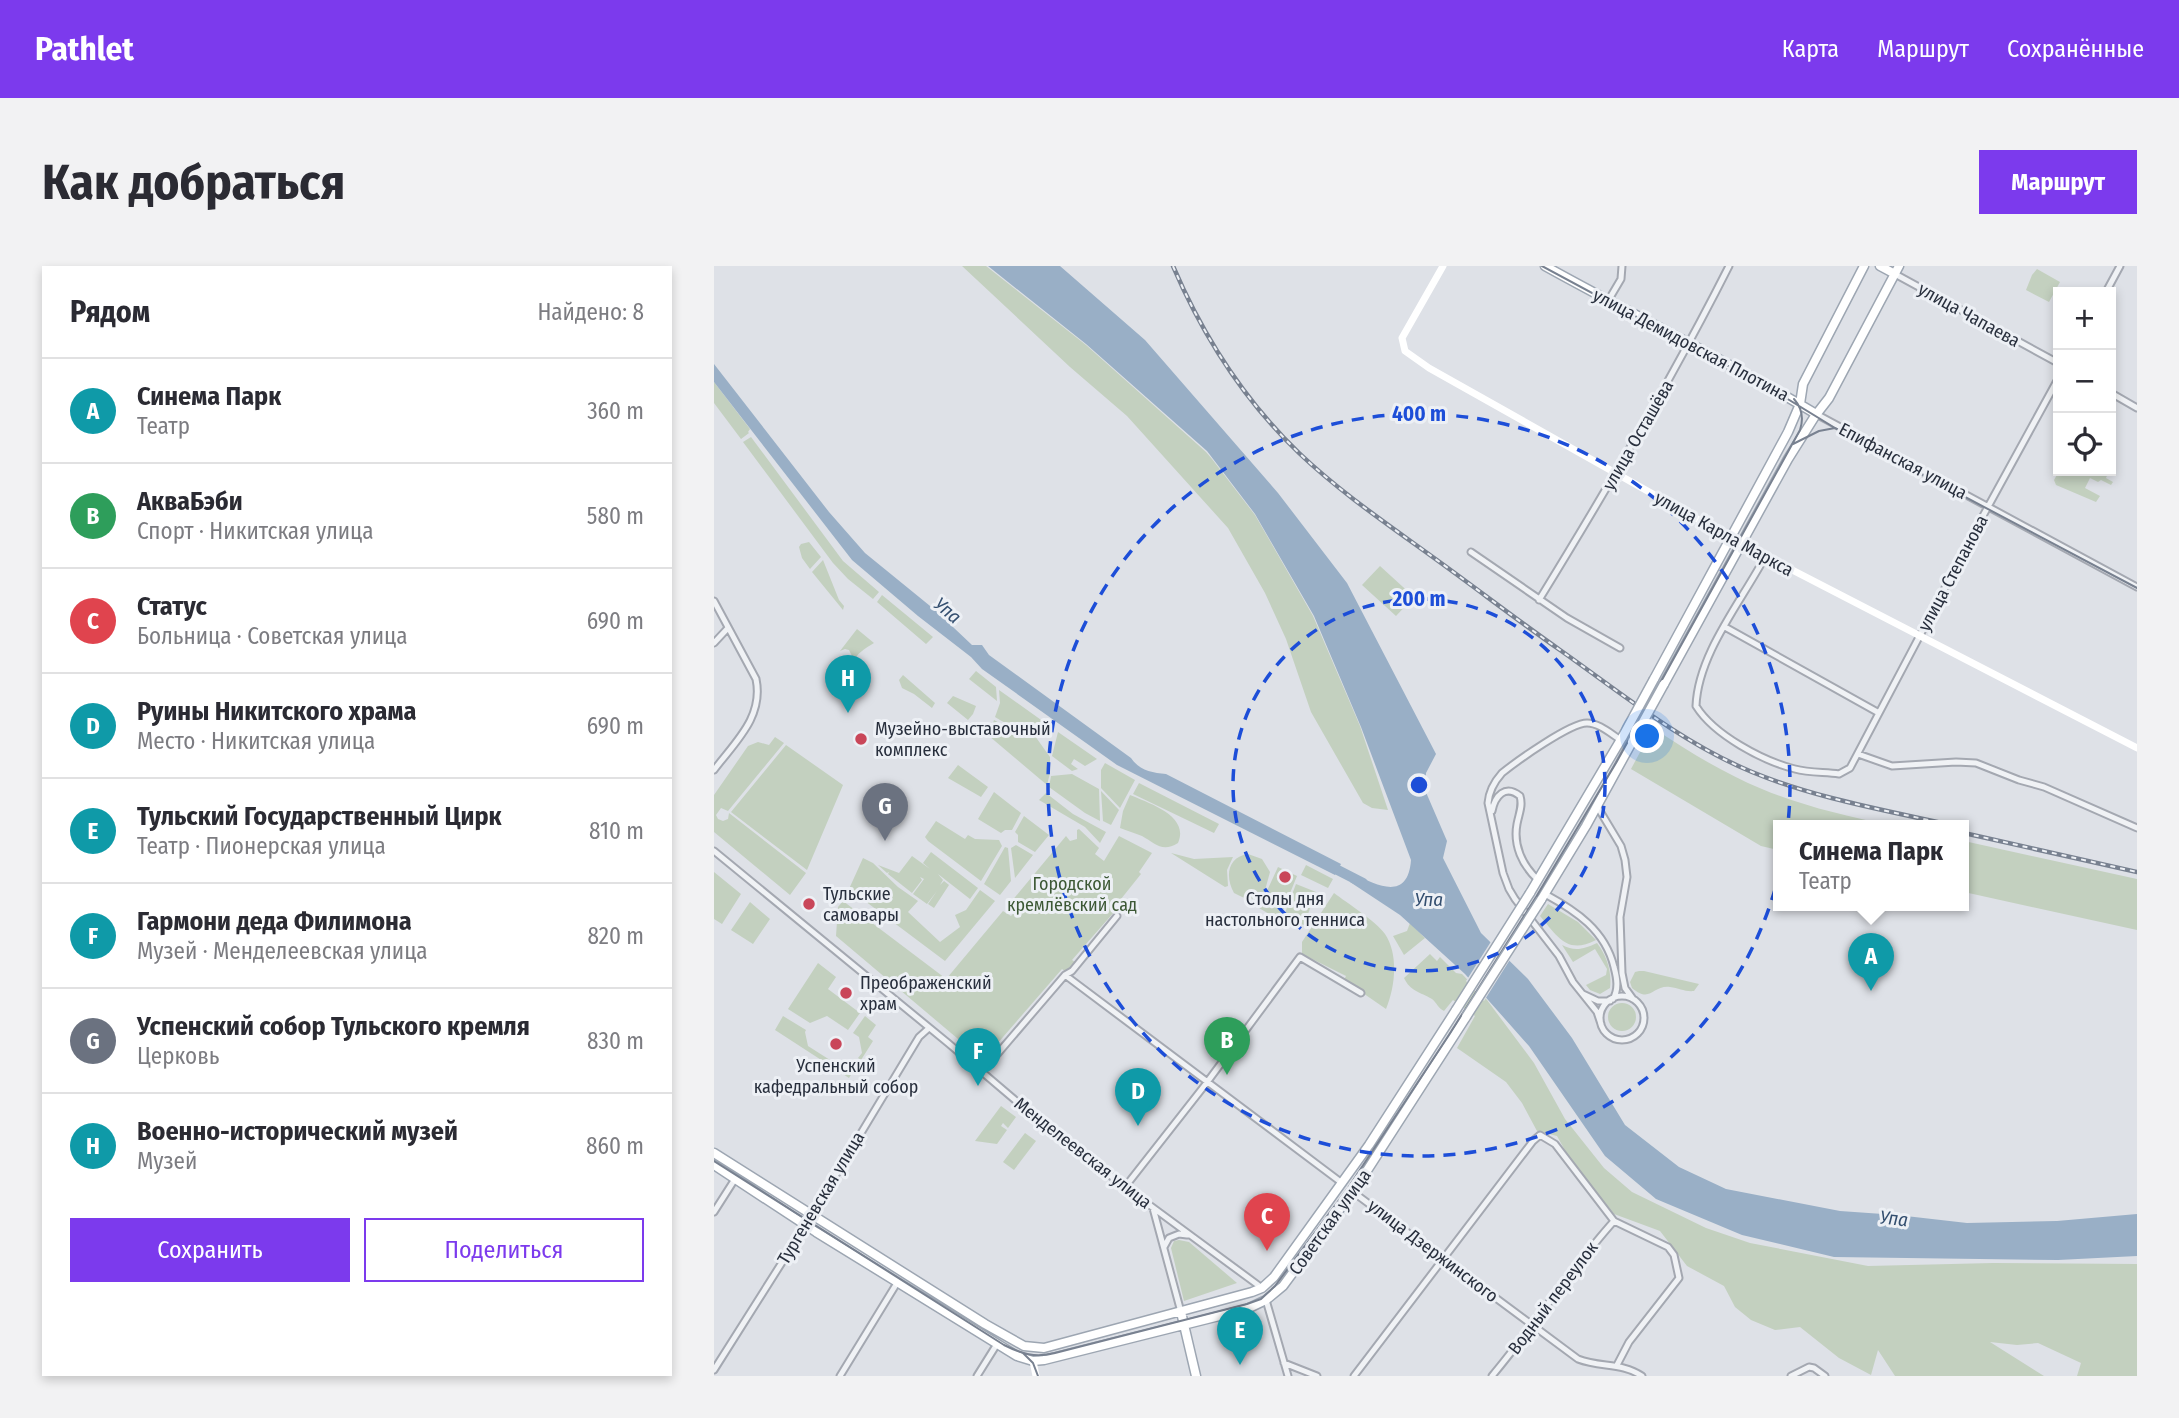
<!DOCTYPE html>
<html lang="ru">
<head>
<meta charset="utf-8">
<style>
	:root { --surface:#fff; --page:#f2f2f3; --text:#2b2b33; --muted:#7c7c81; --line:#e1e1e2; --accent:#7c3aed }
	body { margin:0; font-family:"Fira Sans Condensed",sans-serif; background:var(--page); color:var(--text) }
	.controls { position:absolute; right:21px; top:21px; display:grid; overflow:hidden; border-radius:0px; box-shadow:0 4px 10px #0003 }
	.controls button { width:63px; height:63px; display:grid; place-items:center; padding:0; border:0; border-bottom:2px solid var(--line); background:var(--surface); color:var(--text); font:35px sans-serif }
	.you { position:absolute; left:934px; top:471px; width:24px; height:24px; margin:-18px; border:5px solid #fff; border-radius:50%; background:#1a73e8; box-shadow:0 0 0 10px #1a73e833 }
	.badge { display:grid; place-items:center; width:46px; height:46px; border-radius:50%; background:var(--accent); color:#fff; font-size:23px; font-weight:700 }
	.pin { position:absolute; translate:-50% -58px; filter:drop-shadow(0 2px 4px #0008) }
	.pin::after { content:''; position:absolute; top:37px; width:24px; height:21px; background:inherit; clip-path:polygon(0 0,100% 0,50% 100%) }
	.popup { position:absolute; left:1059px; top:554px; width:196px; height:91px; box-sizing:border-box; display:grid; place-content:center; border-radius:0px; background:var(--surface); filter:drop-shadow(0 2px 5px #0005); font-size:23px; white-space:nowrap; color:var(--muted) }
	.popup b { font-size:26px; color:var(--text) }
	.popup::after { content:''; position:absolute; left:50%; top:100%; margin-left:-14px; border:14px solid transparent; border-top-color:var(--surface) }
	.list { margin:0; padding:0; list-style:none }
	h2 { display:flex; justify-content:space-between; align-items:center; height:91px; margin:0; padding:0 28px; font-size:30px }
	h2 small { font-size:23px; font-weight:400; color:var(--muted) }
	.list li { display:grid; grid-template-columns:46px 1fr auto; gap:21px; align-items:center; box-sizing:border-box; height:105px; padding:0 28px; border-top:2px solid var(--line) }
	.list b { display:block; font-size:26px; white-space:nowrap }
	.list p { margin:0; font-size:23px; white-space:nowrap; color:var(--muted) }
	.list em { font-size:23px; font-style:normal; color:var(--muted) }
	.actions { display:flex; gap:14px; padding:21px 28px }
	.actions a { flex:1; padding:16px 0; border:2px solid var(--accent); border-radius:0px; text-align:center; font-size:24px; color:var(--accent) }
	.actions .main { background:var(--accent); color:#fff }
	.icon { flex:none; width:38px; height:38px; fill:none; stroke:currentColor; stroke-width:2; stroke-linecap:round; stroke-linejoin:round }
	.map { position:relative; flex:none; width:1423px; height:1110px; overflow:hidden; border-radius:0px }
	header { display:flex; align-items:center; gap:42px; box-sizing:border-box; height:98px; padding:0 35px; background:var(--accent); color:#fff }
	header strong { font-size:33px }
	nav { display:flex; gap:38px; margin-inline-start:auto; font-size:24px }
	.intro { display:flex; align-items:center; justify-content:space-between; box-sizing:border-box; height:168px; padding:0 42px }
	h1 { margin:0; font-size:49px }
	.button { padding:18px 32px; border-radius:0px; background:var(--accent); color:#fff; font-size:24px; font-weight:700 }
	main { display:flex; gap:42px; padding:0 42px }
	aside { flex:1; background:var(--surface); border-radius:0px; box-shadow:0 4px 10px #0003 }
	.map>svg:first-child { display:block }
</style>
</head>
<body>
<header>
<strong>Pathlet</strong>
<nav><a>Карта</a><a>Маршрут</a><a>Сохранённые</a></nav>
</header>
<div class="intro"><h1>Как добраться</h1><a class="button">Маршрут</a></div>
<main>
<aside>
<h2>Рядом<small>Найдено: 8</small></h2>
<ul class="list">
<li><span class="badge" style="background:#0f9aa8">A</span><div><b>Синема Парк</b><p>Театр</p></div><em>360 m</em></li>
<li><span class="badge" style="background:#2e9e5b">B</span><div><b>АкваБэби</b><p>Спорт · Никитская улица</p></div><em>580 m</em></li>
<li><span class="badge" style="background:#e0444e">C</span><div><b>Статус</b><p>Больница · Советская улица</p></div><em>690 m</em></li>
<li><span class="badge" style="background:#0f9aa8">D</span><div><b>Руины Никитского храма</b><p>Место · Никитская улица</p></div><em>690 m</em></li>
<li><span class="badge" style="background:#0f9aa8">E</span><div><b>Тульский Государственный Цирк</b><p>Театр · Пионерская улица</p></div><em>810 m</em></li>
<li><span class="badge" style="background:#0f9aa8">F</span><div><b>Гармони деда Филимона</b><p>Музей · Менделеевская улица</p></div><em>820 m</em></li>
<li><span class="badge" style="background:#6b7280">G</span><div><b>Успенский собор Тульского кремля</b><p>Церковь</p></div><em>830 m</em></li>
<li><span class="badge" style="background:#0f9aa8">H</span><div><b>Военно-исторический музей</b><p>Музей</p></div><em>860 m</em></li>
</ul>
<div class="actions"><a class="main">Сохранить</a><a>Поделиться</a></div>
</aside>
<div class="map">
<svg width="1423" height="1110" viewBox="0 0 1423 1110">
	<rect width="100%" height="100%" fill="#dee1e7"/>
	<!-- green -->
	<path fill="#c3d0bf" d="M248,0H272L372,79L492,186L498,193L541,249L599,350L646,460L674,544L658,542L649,537L597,446L572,373L551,327L514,262L413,150L356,101Z
		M1323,3L1346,16L1335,36L1312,24L1318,9Z
		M0,116L36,163L34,166L35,167L27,173L0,137Z
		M37,171L129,295L165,326L159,333L134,313L119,297L29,176Z
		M1345,205H1395L1392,212L1399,216L1397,219L1387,214L1384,216L1376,212L1371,222L1386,230L1382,236L1342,219L1340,214Z
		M95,276L107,291L96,303L88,292L85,281L87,278Z
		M109,294L125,334L130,340L129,344L98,306Z
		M666,300L700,331L682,350L648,319Z
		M168,329L219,371L212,378L163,336Z
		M143,363L160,377C150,383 143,387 138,398L135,395L138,390L135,384L131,383L126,385Z
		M262,405L282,421L283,435L255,413Z
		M189,409L221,437L218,442L200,428L188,422L185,414Z
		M285,424L337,461C316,467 299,463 281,451L286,437Z
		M239,430L262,440L259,448L254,454L233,437Z
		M280,454L298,464L315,466L321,470L336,491V507L333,519L275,470Z
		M939,462C974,485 1009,507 1048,523C1088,540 1132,550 1174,559H1064V584L1047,580L917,503Z
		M344,466L383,493L371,500L360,493L357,498L364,503L358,505L338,490Z
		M61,471L70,477L14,545L7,542L2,549L4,553L9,555L14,553L15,547L92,607L76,629L0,566V529L34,480L44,476L55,479Z
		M72,479L129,519L93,604L17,546Z
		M391,497L421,514L406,542L387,522V504Z
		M244,499L274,521L267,531L234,512Z
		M358,508L385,523L386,555L371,547L335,521L337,510Z
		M425,517L505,558L500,567L419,528Z
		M387,525L405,544L397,559L389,555Z
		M280,526L307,547L298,564H291L287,567L264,553Z
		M332,527L359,548L392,566L386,577L371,561L325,534Z
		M416,529C435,537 476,550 464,577C448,587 441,577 428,570C421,567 413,565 406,562L409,545Z
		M310,550L335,569L321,586L304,576V569L301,566Z
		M222,555L251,573L254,569L261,573L285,574L288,580L267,615L214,575L211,571Z
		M365,563L385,582L381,588L390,595L405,570L438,587L425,606L427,608L399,643L401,645L358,694L361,696L352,706L348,703L269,794L122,670L124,641L129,635L231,712L229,715V721L236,722L239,717L233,712L289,645L297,650L304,642L297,636L352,570L356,575L363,573V564Z
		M1250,575L1423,613V664L1250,626Z
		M302,579L319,589L301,612L297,582Z
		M291,581L294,582L297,615L286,629L270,618Z
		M217,586L264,622L256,633L224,608L229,614L226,619L230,615L235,619L220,642L214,638L223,625L213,638L199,628L210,613L206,611L208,614L198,627L174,608L175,606L173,607L164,599L185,607L198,590L216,603L209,597Z
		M457,587L480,593L519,591L513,604L514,620L511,621Z
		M534,588L548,593L556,606L550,628C539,636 531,633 520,627C511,611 513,591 534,588Z
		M149,592L159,597L184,621L204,635L194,646L226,676L246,661L241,649L252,644L266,624L281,635L231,695L135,623Z
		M592,599L619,613L614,622L587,609Z
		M564,601L583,610L565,654L535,636L551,629Z
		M0,606L27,628L8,658L0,653Z
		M582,618L602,626L590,659L569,652Z
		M620,627C633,637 662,655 671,668C685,689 681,721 672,743L630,714L632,710L588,688V676Z
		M36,636L56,653L39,678L17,664Z
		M834,638L864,656L882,674C853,689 844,671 826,650Z
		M696,657L711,672L690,689L679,670L693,665Z
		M883,677C893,690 898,706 896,722L886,728L876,724L872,719L892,709L893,703L881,683L859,696L848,679C861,686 870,683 883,677Z
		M716,688L723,695L726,691L742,707L748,708L773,734L820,797L851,853L890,902L918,926L992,962L1036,977L1154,1000L1279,997L1423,998V1110H1363L1367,1097L1324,1077L1303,1079L1276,1076L1330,1110H1181L1164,1084L1157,1109L1125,1092L1086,1061L1061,1064L1037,1054L1021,1041L1010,1020L973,1000L946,965L900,948L857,895L843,870L823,865L808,837L792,816L743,782L761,750L739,734L730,745C724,742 723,737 718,733C706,726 696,725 690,712Z
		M104,697L122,711L114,723L146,747L134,764L113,750L96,757L74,743Z
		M925,705H930L985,718L980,725C971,726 965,722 956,721C938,719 937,738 918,722L916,716L921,706Z
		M894 751a14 14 0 1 1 28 0a14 14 0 1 1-28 0Z
		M69,750L92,764L91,766L94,780L127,801L140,799L143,794L145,796L135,812L61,764Z
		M151,750L162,759L154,771L159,775L147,794L144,792L148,787L145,771L139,767Z
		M287,840L302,851L294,862L289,857L287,860L293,864L283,878L261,875Z
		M311,867L322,875L300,904L289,896Z
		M465,974L475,976L523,1017L470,1035L457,982L460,975Z"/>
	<!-- water -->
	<path fill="#99afc6" d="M274,0H346L431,74L564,227L633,317L722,488L712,507L711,524L733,575L729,592L767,667L814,713L858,772L911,859L965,901L1012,923L1126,945L1183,949L1253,957L1343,955L1423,948V990L1344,994L1120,991L1028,969L942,933L891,890L815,780L751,708L686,649L636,616L640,608C664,620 694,635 697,594L647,461L600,350L541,248L493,185L372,78Z
		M0,98L115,246L151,287L221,344L258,379H268L275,389L417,492C425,504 438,507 452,508L627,598L621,609L403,499L268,403L257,391L204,350L138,294L0,116Z"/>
	<!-- pier -->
	<path fill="#dee1e7" d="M778,674L797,692L770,735L752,715Z"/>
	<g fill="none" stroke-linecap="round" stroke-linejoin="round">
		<!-- river -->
		<path stroke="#99afc6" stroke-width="10" d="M610,597L649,617"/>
		<defs>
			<path id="street" d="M1181,8L1344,97
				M1392,26L1406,0
				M894,35L907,13L908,0
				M1397,127L1423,142
				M1102,148L1423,321
				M757,286L853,352L906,382
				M1051,291C1027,336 984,388 982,440C1000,469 1049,495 1081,503C1095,507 1111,506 1125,508L1136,502L1270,248L1344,113
				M825,334C892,225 957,115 1015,0
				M0,335L42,413C50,451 21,476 0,504
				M1011,361L1165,447
				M0,377L14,362
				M1144,488L1178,500L1242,496L1262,497L1305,514L1330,521L1423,562
				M883,540L907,580L911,594L913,611L906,651L908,707L911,722L919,733
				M778,545C781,530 791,518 806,530C809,540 805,547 803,558C799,579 808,599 824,614
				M0,585L234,777L314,845L411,921L548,1022
				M831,628C862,645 891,664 900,701C903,712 905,723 899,733
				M351,709L628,917
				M869,728L884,735H896
				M886 752a22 22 0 1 1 44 0a22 22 0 1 1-44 0Z
				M887,758L883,746L859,716L845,690L801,633L795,623L789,607L774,537C775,525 780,516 788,507C803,495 856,457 873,457C885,457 897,468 907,474
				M268,806L351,709L358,705L403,650
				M411,921L491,819L586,691L647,727
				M639,926L864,1093C887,1102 907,1096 928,1110
				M439,942L467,1046
				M0,946L21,913
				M97,950L205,771L215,762
				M450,981L455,972L465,968L473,969
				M552,1034L574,1110
				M570,1097L603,1110
				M0,1104L91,960
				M126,1110L183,1017
				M263,1110L283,1078
				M640,1110L819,875L826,869L841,878L900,955L954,981L960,989L965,1012L915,1076L903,1099
				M778,1110C820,1060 856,1004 900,955
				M1077,1110L1095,1101L1100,1102L1111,1110"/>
			<path id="primary" d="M831,0C921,50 1014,95 1102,148
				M1166,0L1181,8
				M940,413L1074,166L1086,138L1089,118L1150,0
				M950,418L1074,193L1101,150L1115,132L1185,0
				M816,627L909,470
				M827,634L872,560L918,476
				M0,887L271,1058L310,1080L330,1082L538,1026L548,1022L560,1011L655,879L742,744
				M0,899L102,966L303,1090L319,1095L330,1094L533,1043L552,1034L569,1020L645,917L752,751
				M467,1046L482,1110"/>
		</defs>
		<!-- street casing -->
		<use href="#street" stroke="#a4a8b1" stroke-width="9"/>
		<!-- primary casing -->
		<use href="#primary" stroke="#9da6b2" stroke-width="11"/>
		<!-- street -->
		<use href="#street" stroke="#f0f2f5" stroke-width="5"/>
		<!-- secondary -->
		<path stroke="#fff" stroke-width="7" d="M729,0L688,72L691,85L715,102L1017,272
			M1028,278L1423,482
			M319,1095L322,1110"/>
		<!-- primary -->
		<use href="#primary" stroke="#fff" stroke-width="8"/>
		<!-- tram -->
		<path stroke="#788190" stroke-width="2" d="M828,0L1064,127L1121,162L1423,322
			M1079,178L1105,165L1121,162
			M0,895L290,1079C308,1088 321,1092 341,1087L533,1038L547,1033L561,1020L634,922L735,769L822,631L902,497L1086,164C1090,152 1088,142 1080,133
			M309,1087L319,1097L324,1110"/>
		<defs>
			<path id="rail" d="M459,0C489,70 530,134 585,187C628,228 679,262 727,297C767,326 806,356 846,384C907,427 968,477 1038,506C1101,532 1170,544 1237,559
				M1250,567L1423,606"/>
		</defs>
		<!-- rail casing -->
		<use href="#rail" stroke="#788190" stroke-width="4.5"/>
		<!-- rail -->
		<use href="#rail" stroke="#edf0f5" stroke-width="2" stroke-dasharray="5" stroke-linecap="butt"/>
		<defs>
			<path id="primary-bridge" d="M909,470L940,413
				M918,476L950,418
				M742,744L816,627
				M752,751L827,634"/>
		</defs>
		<!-- primary-bridge casing -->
		<use href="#primary-bridge" stroke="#9da6b2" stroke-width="11" stroke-linecap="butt"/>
		<!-- primary-bridge -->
		<use href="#primary-bridge" stroke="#fff" stroke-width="8"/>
	</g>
	<!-- distance rings -->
	<g fill="none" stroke="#1d4ed8" stroke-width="3.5" stroke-dasharray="12 9">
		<circle cx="705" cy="519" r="186"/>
		<circle cx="705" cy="519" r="371"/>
	</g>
	<!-- markers -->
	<g fill="#c94659" stroke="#edf0f5" stroke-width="2.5">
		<circle cx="147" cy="473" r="7"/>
		<circle cx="571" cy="611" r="7"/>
		<circle cx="95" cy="638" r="7"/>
		<circle cx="132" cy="727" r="7"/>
		<circle cx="122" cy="778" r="7"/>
	</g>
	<g text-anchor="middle" stroke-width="6" stroke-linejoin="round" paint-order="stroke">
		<!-- street labels -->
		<g font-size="18" fill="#282f3d" stroke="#edf0f5">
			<text transform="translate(1255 49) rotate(29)" y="6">улица Чапаева</text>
			<text transform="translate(977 79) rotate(28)" y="6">улица Демидовская Плотина</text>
			<text transform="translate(924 169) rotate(-60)" y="6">улица Осташёва</text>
			<text transform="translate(1189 195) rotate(28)" y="6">Епифанская улица</text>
			<text transform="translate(1010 268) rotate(29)" y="6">улица Карла Маркса</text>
			<text transform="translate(1239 307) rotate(-62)" y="6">улица Степанова</text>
			<text transform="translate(369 887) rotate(38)" y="6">Менделеевская улица</text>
			<text transform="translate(107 932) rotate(-59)" y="6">Тургеневская улица</text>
			<text transform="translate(616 956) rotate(-54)" y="6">Советская улица</text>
			<text transform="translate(719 985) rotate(37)" y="6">улица Дзержинского</text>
			<text transform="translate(839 1032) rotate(-53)" y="6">Водный переулок</text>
		</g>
		<!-- poi labels -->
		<g font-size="18" fill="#282f3d" stroke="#edf0f5" text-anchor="start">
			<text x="161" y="469">Музейно-выставочный<tspan x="161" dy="21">комплекс</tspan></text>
			<text x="109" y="634">Тульские<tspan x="109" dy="21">самовары</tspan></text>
			<text x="571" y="639" text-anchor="middle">Cтолы дня<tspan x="571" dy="21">настольного тенниса</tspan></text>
			<text x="146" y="723">Преображенский<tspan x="146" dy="21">храм</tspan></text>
			<text x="122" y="806" text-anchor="middle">Успенский<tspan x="122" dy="21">кафедральный собор</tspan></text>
		</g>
		<!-- park labels -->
		<g font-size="18" fill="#3c5835" stroke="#edf0f5">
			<text x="358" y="624">Городской<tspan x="358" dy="21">кремлёвский сад</tspan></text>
		</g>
		<!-- water labels -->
		<g font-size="19" font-style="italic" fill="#334e6f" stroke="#edf0f5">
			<text transform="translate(234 344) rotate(40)" y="7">Упа</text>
			<text x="715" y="640">Упа</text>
			<text transform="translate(1180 952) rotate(6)" y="7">Упа</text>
		</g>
	</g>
	<circle cx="705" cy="519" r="10" fill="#1d4ed8" stroke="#edf0f5" stroke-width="3.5"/>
	<g font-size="21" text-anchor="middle" font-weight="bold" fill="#1d4ed8" stroke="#edf0f5" stroke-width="6" stroke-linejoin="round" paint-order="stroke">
		<text x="705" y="155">400 m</text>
		<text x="705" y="340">200 m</text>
	</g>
</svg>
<div class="controls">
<button>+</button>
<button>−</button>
<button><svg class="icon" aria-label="locate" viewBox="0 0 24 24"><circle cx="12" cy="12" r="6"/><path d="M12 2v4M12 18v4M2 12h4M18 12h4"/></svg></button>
</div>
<div class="you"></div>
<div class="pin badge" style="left:1157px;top:725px;background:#0f9aa8">A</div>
<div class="popup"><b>Синема Парк</b>Театр</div>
<div class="pin badge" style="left:513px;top:809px;background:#2e9e5b">B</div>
<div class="pin badge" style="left:553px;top:985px;background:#e0444e">C</div>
<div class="pin badge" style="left:424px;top:860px;background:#0f9aa8">D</div>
<div class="pin badge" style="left:526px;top:1099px;background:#0f9aa8">E</div>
<div class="pin badge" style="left:264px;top:820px;background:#0f9aa8">F</div>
<div class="pin badge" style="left:171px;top:575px;background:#6b7280">G</div>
<div class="pin badge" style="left:134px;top:447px;background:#0f9aa8">H</div>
</div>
</main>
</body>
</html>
